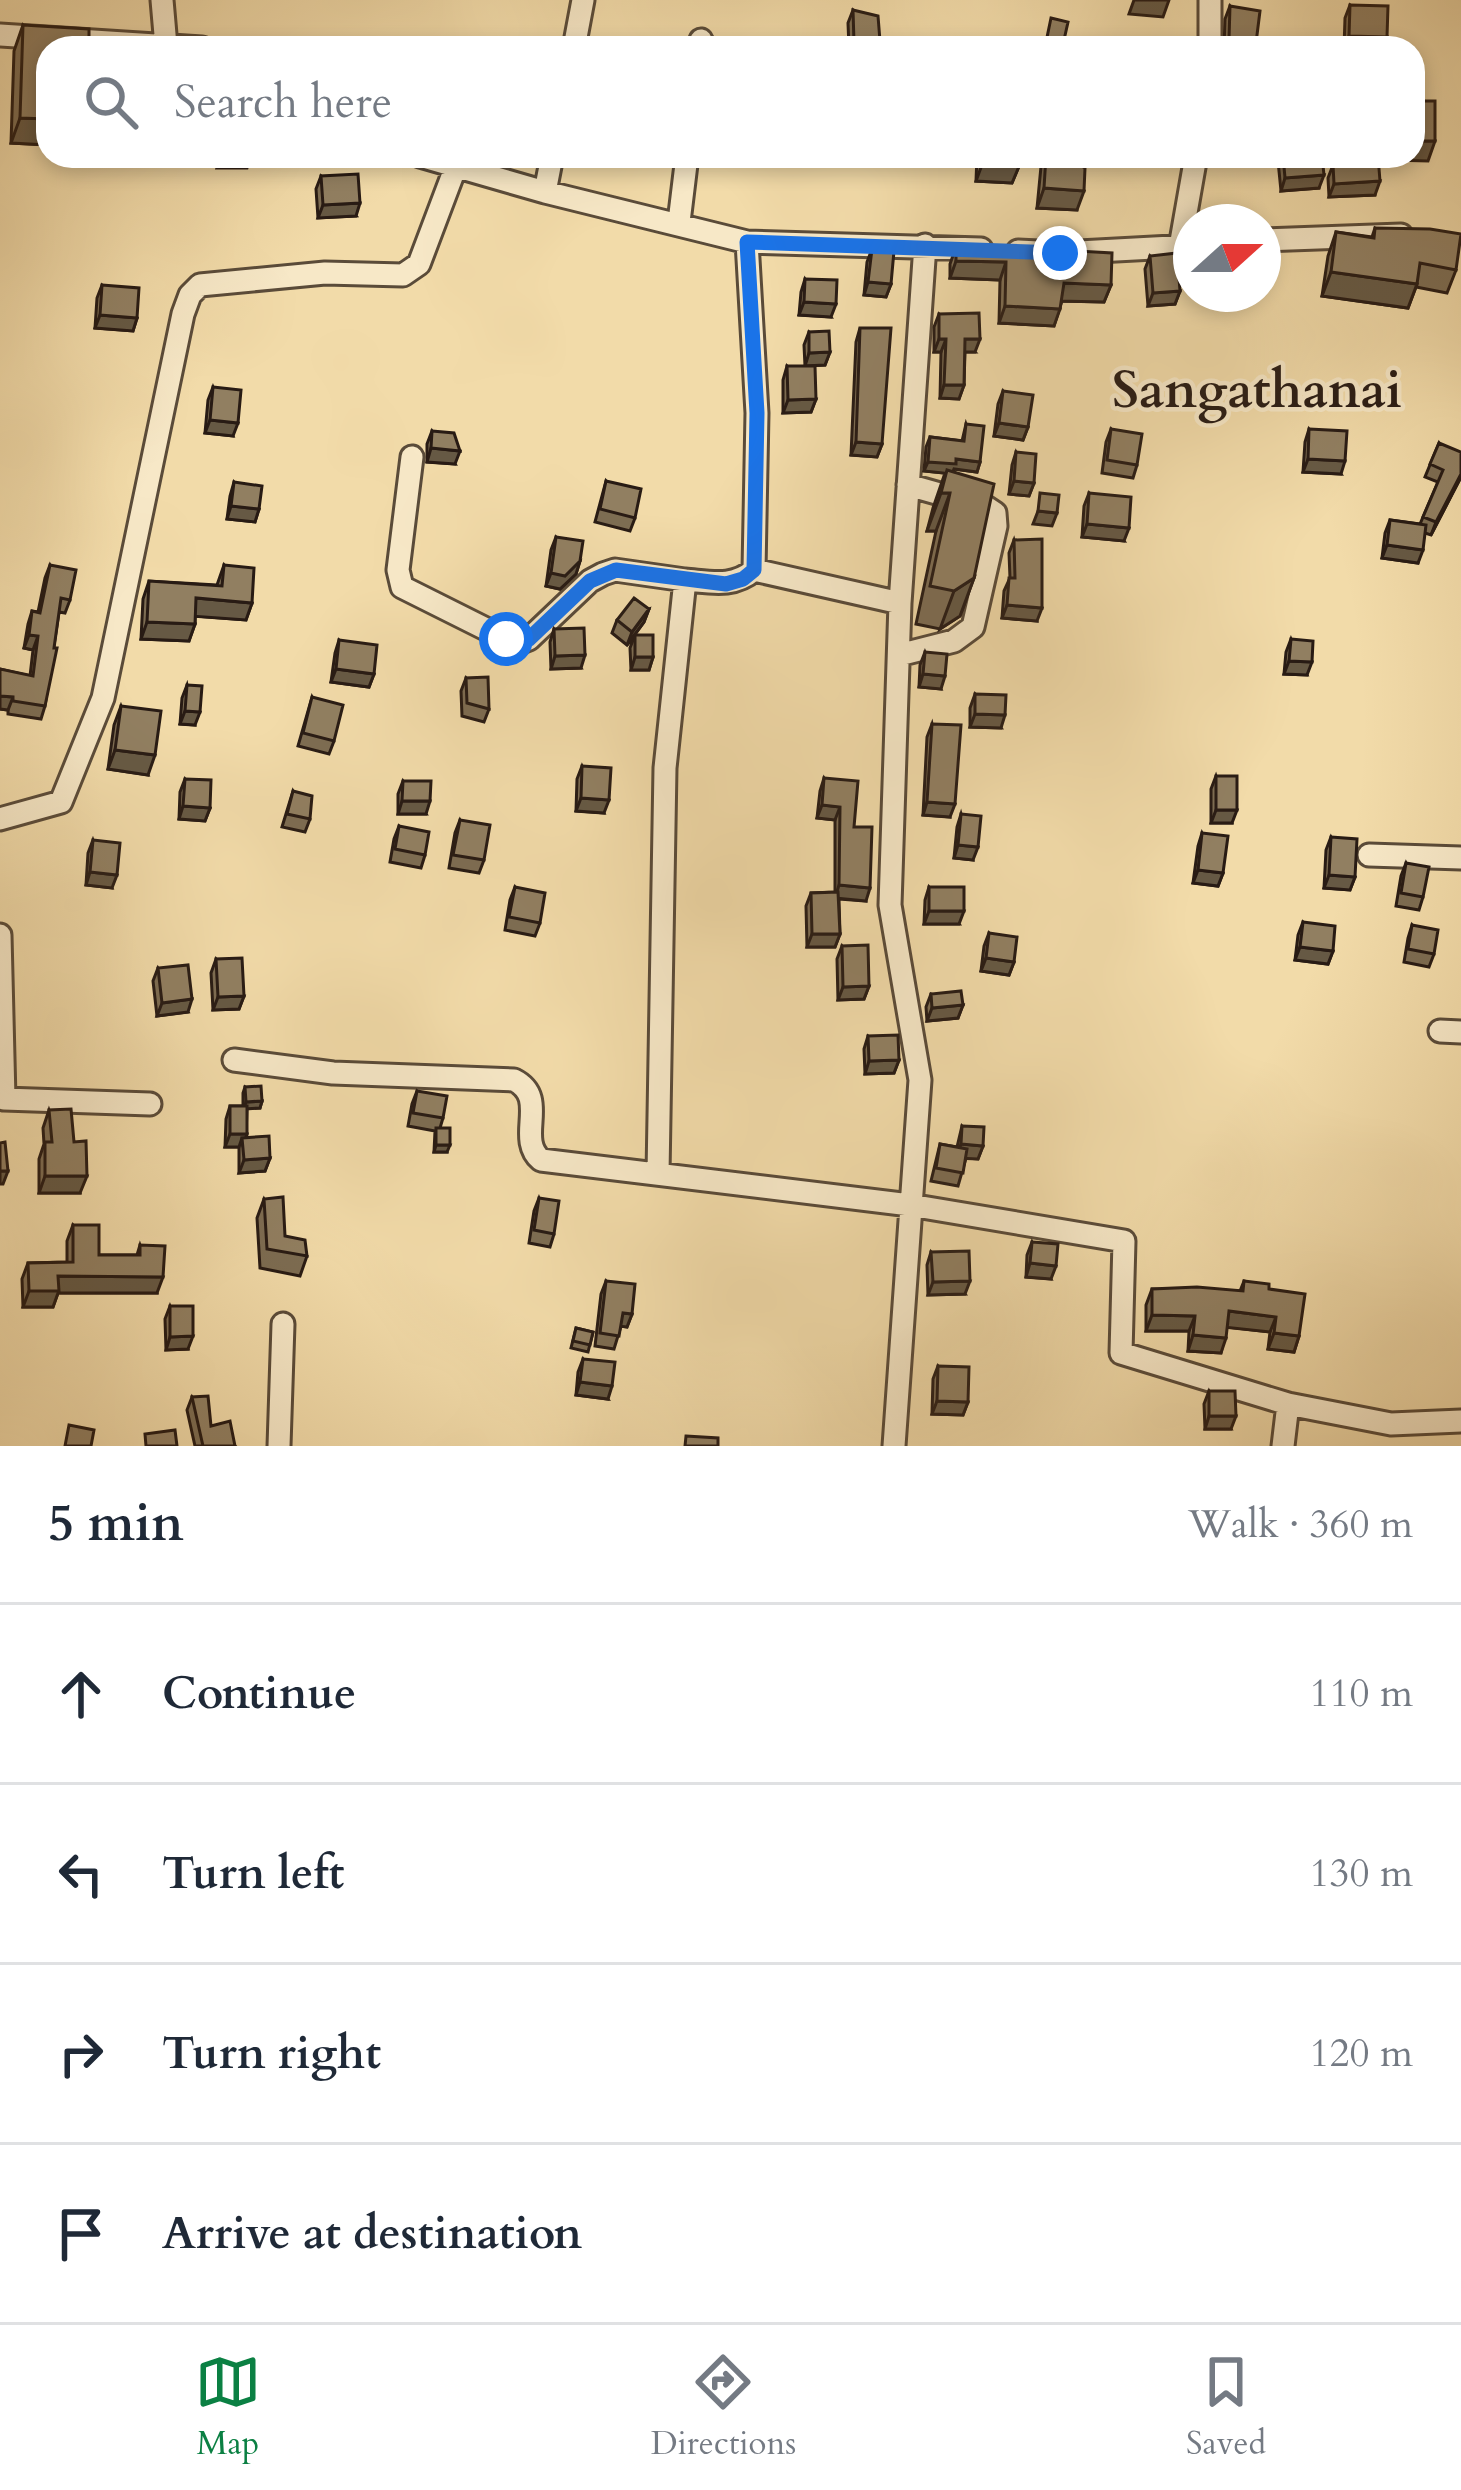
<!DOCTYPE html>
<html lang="en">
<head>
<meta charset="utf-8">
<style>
	:root { --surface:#fff; --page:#f2f2f3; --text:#1f2937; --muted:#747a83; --line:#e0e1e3; --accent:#0b8043 }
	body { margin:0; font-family:Cardo,serif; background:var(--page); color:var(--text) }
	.compass { position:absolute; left:1173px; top:204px; width:108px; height:108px; border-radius:50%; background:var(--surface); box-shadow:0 6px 18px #0003; rotate:69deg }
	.stop { position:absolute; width:36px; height:36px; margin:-27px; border:9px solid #1a73e8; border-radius:50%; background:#fff }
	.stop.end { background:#1a73e8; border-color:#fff; box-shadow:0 3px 12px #0008 }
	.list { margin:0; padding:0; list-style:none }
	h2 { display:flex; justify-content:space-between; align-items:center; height:156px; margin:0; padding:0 48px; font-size:51px }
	h2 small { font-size:39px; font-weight:400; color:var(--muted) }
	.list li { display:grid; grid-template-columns:78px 1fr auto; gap:36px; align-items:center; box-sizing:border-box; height:180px; padding:0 48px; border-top:3px solid var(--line) }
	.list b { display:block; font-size:45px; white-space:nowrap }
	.list em { font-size:39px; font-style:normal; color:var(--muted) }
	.icon { flex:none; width:66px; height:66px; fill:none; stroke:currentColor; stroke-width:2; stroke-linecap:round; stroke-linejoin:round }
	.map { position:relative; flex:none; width:1461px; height:1446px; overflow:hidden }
	.search { position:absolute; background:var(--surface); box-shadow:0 6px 18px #0003; left:36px; right:36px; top:36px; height:132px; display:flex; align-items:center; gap:30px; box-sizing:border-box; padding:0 42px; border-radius:36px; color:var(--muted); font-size:45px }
	.sheet { height:876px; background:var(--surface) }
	nav { display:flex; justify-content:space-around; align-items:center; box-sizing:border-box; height:168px; border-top:3px solid var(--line); background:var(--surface); font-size:33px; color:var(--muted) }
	nav a { display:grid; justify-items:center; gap:6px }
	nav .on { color:var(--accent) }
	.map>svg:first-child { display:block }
</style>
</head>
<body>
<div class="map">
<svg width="1461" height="1446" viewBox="0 0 1461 1446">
	<rect width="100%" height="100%" fill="#f2dba9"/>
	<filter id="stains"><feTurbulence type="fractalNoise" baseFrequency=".00167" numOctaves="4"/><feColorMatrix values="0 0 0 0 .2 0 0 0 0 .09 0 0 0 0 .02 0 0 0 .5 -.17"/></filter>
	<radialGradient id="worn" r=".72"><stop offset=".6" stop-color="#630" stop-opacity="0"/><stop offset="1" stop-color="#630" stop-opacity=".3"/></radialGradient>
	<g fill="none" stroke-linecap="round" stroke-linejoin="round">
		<defs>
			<path id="minor" d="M162,0L166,46
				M1210,0V48
				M0,35L202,48
				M574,48L583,0
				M700,48L701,40
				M420,156L545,192L747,242L981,249
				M545,192L552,156
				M679,222L687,156
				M1263,240L1401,235
				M1180,247L1196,156
				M1018,251L1060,253L1191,246
				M412,457L398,570L402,587L506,639L519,643L529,639L590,581L603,574L615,570L685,580
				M754,570L900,603
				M899,655L954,641L973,627L996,526L995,513L986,507L908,485
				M0,819L61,802L103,698L183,314L190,295L200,285L325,273L403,275L419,264L456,166
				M1369,855L1461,858
				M0,935L4,1099L150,1104
				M1440,1031L1461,1032
				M234,1060L333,1073L514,1080C550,1098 515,1138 541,1160L910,1205L1124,1241L1121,1353L1288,1404
				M658,1174L665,768L685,580C711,582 733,588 754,570L757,413L747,242
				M279,1446L283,1324
				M894,1446L920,1080L890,905L900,603L925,245
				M1283,1446L1288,1404L1391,1424L1461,1421"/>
		</defs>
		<!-- minor casing -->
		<use href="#minor" stroke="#5a4b39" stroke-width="27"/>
		<!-- minor -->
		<use href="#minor" stroke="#f7e8c7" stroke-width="21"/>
	</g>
	<!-- wall -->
	<path fill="#7d6d53" stroke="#281b14" stroke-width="3" d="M1350,5L1387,37L1383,48H1344L1345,18Z
		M1230,6L1256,43L1254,48H1224L1225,19Z
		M853,10L880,41L877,48H849L848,23Z
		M23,25L48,48V145L11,143L14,51Z
		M977,156H1020V164L1012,183L976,181Z
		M1042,156H1079L1077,210L1037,208Z
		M1280,156H1322L1319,188L1281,191L1278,161Z
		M1357,156H1378L1375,195L1329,197L1328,178L1333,165L1355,164Z
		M321,176L356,216L318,218L316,189Z
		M1375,228L1456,270L1447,293L1416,287L1408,308L1322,296L1328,256L1336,232L1372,237Z
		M956,247L1076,257L1078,251L1111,285L1104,302L1062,301L1054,326L999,323L1000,280L950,278V264Z
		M872,249L891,284L886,297L864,295L867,262Z
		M1150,256L1180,291L1175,304L1148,306L1145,269Z
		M805,279L831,317L799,315L801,292Z
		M102,285L137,318L133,331L95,328L97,298Z
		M939,314L975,352H965L964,385L959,399L940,398L941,352H934V327Z
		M860,328L882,444L877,457L851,455L856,342Z
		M809,332L830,352L825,365L805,366L804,345Z
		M787,366L816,399L811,412L783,413V380Z
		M213,387L233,436L205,433L208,400Z
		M1003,391L1028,427L1023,440L994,436L998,404Z
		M966,424L980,462L977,472L954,469L953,472L974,578L960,616L940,629L916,624L936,531H927L933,508L945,473L924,471L926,447L930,437L962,441Z
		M1111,429L1137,465L1133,478L1102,473L1106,442Z
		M1309,429L1341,474L1303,472L1305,442Z
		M432,431L455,464L427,462V444Z
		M1439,443L1461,477L1431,535L1425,533L1418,563L1382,558L1385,533L1390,520L1420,524L1438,482L1425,477Z
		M1016,452L1034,483L1029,496L1009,494L1012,465Z
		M606,481L635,518L630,531L595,522Z
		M234,482L259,509L255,522L227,519L230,496Z
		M1089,493L1124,541L1082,537L1084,506Z
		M556,537L580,561L576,574L560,589L546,586L551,550Z
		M1014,540L1037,621L1002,618L1004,591L1010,578L1009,553Z
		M50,565L70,600L65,613L59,612L45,706L41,719L8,714V710L0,709V669L30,676L33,650L24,648L28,624L32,611L38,612L45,578Z
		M224,565L252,603L246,620L195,616V624L189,641L141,639L143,599L149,581L217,585Z
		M649,609L644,622L627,645L612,633L617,620Z
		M554,629L581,668L551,669L550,642Z
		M635,635L653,657L649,670H631L630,648Z
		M1291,639L1307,675L1284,674L1286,652Z
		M339,640L374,674L369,687L331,682L335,653Z
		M925,652L941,689L919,687L920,665Z
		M466,678L489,709L484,722L462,716L461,691Z
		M187,685L195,725L180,724L182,698Z
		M975,694L1001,728L970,727V708Z
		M312,697L334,741L329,754L298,746Z
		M121,706L148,775L108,769L114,725Z
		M932,724L950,817L923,815L927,737Z
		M582,766L604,813L576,811L577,779Z
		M1216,776L1232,823H1211V789Z
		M824,778L854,827L866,901L839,899L840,934L835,947H807L806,906L811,893L835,892V820L817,818L820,791Z
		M185,779L210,808L205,821L179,819L180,792Z
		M403,781L426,814H398V794Z
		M293,791L310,819L305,832L282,827Z
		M961,814L973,860L954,858L957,827Z
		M460,820L484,860L479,873L449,868L455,833Z
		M399,826L425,855L421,868L390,862L394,839Z
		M1202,833L1223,873L1218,886L1193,883L1198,846Z
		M1331,837L1355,877L1350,890L1324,888L1326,850Z
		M93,840L112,888L86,885L88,853Z
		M1406,863L1423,897L1419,910L1396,906L1401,876Z
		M515,887L540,923L535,936L505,930L510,900Z
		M929,887L959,924H924L925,900Z
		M1303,922L1333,951L1328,964L1295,960L1298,935Z
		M1412,925L1434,954L1429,967L1404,962L1408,938Z
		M989,933L1014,962L1009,975L981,971L984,946Z
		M842,946L869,986L864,999L838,1000L837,959Z
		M216,959L244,996L239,1009L213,1010L211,973Z
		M158,968L188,1012L157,1016L153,981Z
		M931,994L963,1005L958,1018L927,1021L926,1007Z
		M868,1036L899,1060L894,1073L865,1074L864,1049Z
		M245,1087L262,1101L260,1108H247L246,1137L270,1158L265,1171L239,1173V1147H225L226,1119L230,1106H243V1093Z
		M417,1091L443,1118L440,1128L447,1152H434L435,1131L408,1126L412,1104Z
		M49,1110L80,1193H39V1159L44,1144L43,1128Z
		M962,1126L983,1146L978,1159L966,1158L958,1186L931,1181L940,1144L957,1147Z
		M539,1198L554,1234L550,1247L529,1243L534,1211Z
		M264,1199L285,1236L307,1256L300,1276L260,1268L257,1218Z
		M73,1225L99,1255H137L140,1245L157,1293H58L53,1307H23L22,1279L28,1263L67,1262V1241Z
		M1032,1242L1051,1279L1026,1277L1027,1255Z
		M931,1252L965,1294L928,1295L927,1265Z
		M606,1281L632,1314L627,1327L621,1326L614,1349L595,1346L601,1294Z
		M1244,1281L1269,1289L1299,1336L1294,1352L1268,1349L1270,1332L1227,1327L1221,1353L1188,1351L1189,1331H1146V1305L1152,1289L1240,1291Z
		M170,1306L188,1349L166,1350L165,1319Z
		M576,1328L593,1332L588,1352L571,1348Z
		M583,1359L608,1399L576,1395L578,1372Z
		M938,1366L968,1402L963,1415L932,1414L933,1379Z
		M1209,1391L1231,1429H1205L1204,1404Z
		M192,1397L211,1426L235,1446H195L187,1410Z"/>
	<!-- shaded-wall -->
	<path fill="#665944" stroke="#281b14" stroke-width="3" d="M1134,0H1169L1163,17L1129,14Z
		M1349,36L1387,37L1383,48H1345Z
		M1229,39L1256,43L1254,48H1226Z
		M1064,40L1061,48H1045V47Z
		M880,41L877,48H852L854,43Z
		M20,118L48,119V145L11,143Z
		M1413,141H1435L1428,161L1392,160L1394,156H1413Z
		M221,156H251L247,168H217Z
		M983,162L1020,164L1012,183L976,181Z
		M1324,175L1319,188L1281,191L1285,178Z
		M1380,181L1375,195L1329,197L1334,184Z
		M1044,188L1084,191L1077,210L1037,208Z
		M360,203L356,216L318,218L323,205Z
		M956,261L1006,262L1000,280L950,278Z
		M1331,272L1417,284L1408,308L1322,296Z
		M868,282L891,284L886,297L864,295Z
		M1064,283L1111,285L1104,302L1058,301Z
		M1180,291L1175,304L1148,306L1153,293Z
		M1227,294H1256L1226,296Z
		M804,302L836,304L831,317L799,315Z
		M1005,306L1060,309L1054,326L999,323Z
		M100,315L137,318L133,331L95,328Z
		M939,339H946L941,352H934Z
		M965,339H980L975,352H961Z
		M830,352L825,365L805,366L809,353Z
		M944,385H964L959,399L940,398Z
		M816,399L811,412L783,413L788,400Z
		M210,420L238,423L233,436L205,433Z
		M999,423L1028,427L1023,440L994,436Z
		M856,442L882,444L877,457L851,455Z
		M431,448L460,451L455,464L427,462Z
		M956,459L980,462L977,472L954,469L952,474L924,471L928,462Z
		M1308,459L1345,461L1341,474L1303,472Z
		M1461,474V477L1431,535L1436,522Z
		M1014,481L1034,483L1029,496L1009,494Z
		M941,493H950L936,531H927Z
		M231,506L259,509L255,522L227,519Z
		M1038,511L1057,513L1052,526L1033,524Z
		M1087,524L1129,528L1124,541L1082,537Z
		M1387,545L1423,550L1418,563L1382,558Z
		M580,561L576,574L560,589L546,586L551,573Z
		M974,578L960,616L940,629L954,591Z
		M196,598L252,603L246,620L190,616Z
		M1007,605L1042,608L1037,621L1002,618Z
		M649,609L644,622L627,645L632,632Z
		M147,622L195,624L189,641L141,639Z
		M29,635L38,636L33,650L24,648Z
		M585,655L581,668L551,669L555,656Z
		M635,657H653L649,670H631Z
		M1289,661L1312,662L1307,675L1284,674Z
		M336,669L374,674L369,687L331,682Z
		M923,674L945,676L941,689L919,687Z
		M0,696L13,697L8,710L0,709Z
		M185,711L200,712L195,725L180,724Z
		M975,714L1005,715L1001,728L970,727Z
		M115,750L155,755L148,775L108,769Z
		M581,798L609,800L604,813L576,811Z
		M402,801H430L426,814H398Z
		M927,802L955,804L950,817L923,815Z
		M822,805L840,807L835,820L817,818Z
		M183,806L210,808L205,821L179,819Z
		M1216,810H1237L1232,823H1211Z
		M958,845L978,847L973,860L954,858Z
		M1198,870L1223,873L1218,886L1193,883Z
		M90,872L117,875L112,888L86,885Z
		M1329,875L1355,877L1350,890L1324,888Z
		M839,885L870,888L866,901L835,898Z
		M929,911H964L959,924H924Z
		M812,934H840L835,947H807Z
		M1300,947L1333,951L1328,964L1295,960Z
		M986,958L1014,962L1009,975L981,971Z
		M869,986L864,999L838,1000L843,987Z
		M244,996L239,1009L213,1010L218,997Z
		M192,999L188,1012L157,1016L162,1003Z
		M963,1005L958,1018L927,1021L932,1008Z
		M899,1060L894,1073L865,1074L869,1061Z
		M262,1101L260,1108L244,1109L246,1102Z
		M230,1134H247L243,1147L242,1138L239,1147H225Z
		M961,1144L983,1146L978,1159L956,1158Z
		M436,1145H450L447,1152H434Z
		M270,1158L265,1171L239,1173L244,1160Z
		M0,1171H8L3,1184H0Z
		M45,1176H87L80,1193H39Z
		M1030,1263L1056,1266L1051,1279L1026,1277Z
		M58,1276L163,1277L157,1293H58L53,1307H23L29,1291Z
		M970,1281L965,1294L928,1295L933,1282Z
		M1229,1311L1276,1317L1270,1332L1223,1327Z
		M623,1313L632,1314L627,1327L618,1326Z
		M1152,1315L1195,1316L1189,1331H1146Z
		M1274,1333L1299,1336L1294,1352L1268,1349Z
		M1193,1335L1226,1338L1221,1353L1188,1351Z
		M193,1336L188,1349L166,1350L170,1337Z
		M580,1382L612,1386L608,1399L576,1395Z
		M937,1401L968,1402L963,1415L932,1414Z
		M1209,1416H1236L1231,1429H1205Z"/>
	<!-- building -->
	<path fill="#917f61" stroke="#281b14" stroke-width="3" d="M1350,5L1388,6L1387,37L1349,36Z
		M1230,6L1260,11L1256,43L1229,39Z
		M853,10L878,16L880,41L854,43Z
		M1051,18L1068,22L1064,40L1045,47Z
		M23,25L89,29V48H48V119L20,118Z
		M1413,101H1435V141H1413Z
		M983,156H1020V164L983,162Z
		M1046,156H1079L1078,164L1085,168L1084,191L1044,188Z
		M1283,156H1322L1324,175L1285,178Z
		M1360,156H1378L1380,181L1334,184L1333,165L1360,163Z
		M358,174L360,203L323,205L321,176Z
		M1375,228L1430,229L1461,234L1456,270L1420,263L1417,284L1331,272L1336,232L1374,238Z
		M956,247L1029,249L1077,257L1078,251L1112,253L1111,285L1064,283L1060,309L1005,306L1006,262L956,261Z
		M872,249L894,251L891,284L868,282Z
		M1177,253L1180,291L1153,293L1150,256Z
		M805,279L837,280L836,304L804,302Z
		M102,285L139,288L137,318L100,315Z
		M979,313L980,339H965L964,385H944L946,339H939V314Z
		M860,328H891L882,444L856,442Z
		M829,331L830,352L809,353V332Z
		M787,366H815L816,399L788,400Z
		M213,387L241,390L238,423L210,420Z
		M1003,391L1033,395L1028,427L999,423Z
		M966,424L984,426L980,462L956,459V464L928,462L930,437L964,441Z
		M1111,429L1142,434L1137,465L1107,460Z
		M1309,429L1347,431L1345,461L1308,459Z
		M432,431L454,433L460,451L431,448Z
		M1439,443L1461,452V474L1436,522L1423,517L1443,470L1430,464Z
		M1016,452L1036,454L1034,483L1014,481Z
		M947,470L994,484L974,578L954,591L930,586L950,493H941Z
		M606,481L641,489L635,518L600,509Z
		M234,482L262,486L259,509L231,506Z
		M1040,493L1059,495L1057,513L1038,511Z
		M1089,493L1131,497L1129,528L1087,524Z
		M1390,520L1426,525L1423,550L1387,545Z
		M556,537L583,541L580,561L565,576L551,573Z
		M1042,539V608L1007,605L1009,578H1015L1014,540Z
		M50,565L76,570L70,600L61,598L54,648H57L45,706L13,701V697L0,696V669L33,676L38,636L29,635L32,611L40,613Z
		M224,565L254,568L252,603L196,598L195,624L147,622L149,581L222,586Z
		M634,598L649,609L632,632L617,620Z
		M584,628L585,655L555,656L554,629Z
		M635,635H653V657H635Z
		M1291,639L1313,641L1312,662L1289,661Z
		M339,640L377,645L374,674L336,669Z
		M925,652L947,654L945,676L923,674Z
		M488,677L489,709L467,703L466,678Z
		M187,685L202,686L200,712L185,711Z
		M975,694L1006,695L1005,715L975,714Z
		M312,697L343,705L334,741L303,733Z
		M121,706L161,711L155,755L115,750Z
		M932,724L961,725L955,804L927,802Z
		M582,766L611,768L609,800L581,798Z
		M1216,776H1237V810H1216Z
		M824,778L858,781L854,827H872L870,888L839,885L840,807L822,805Z
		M185,779L211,780L210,808L183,806Z
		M403,781H431L430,801H402Z
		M293,791L312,796L310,819L287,814Z
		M961,814L981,816L978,847L958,845Z
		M460,820L490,825L484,860L453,855Z
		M399,826L429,832L425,855L395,849Z
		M1202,833L1228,836L1223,873L1198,870Z
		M1331,837L1357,839L1355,877L1329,875Z
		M93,840L120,843L117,875L90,872Z
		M1406,863L1429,867L1423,897L1401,893Z
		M515,887L545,893L540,923L509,917Z
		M929,887H964V911H929Z
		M838,892L840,934H812L811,893Z
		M1303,922L1335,926L1333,951L1300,947Z
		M1412,925L1438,930L1434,954L1408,949Z
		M989,933L1017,937L1014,962L986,958Z
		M868,945L869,986L843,987L842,946Z
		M242,958L244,996L218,997L216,959Z
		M188,965L192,999L162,1003L158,968Z
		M961,991L963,1005L932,1008L931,994Z
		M898,1035L899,1060L869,1061L868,1036Z
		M261,1086L262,1101L246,1102L245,1087Z
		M417,1091L447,1096L443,1118L413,1113Z
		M230,1106H247V1134H230Z
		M71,1109L74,1142L86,1141L87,1176H45V1142H52L49,1110Z
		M962,1126L984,1127L983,1146L961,1144Z
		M436,1128H450V1145H436Z
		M269,1136L270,1158L244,1160L242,1138Z
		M5,1142L8,1171H0V1143Z
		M940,1144L967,1149L963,1173L936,1168Z
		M283,1197L285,1236L305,1240L307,1256L267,1249L264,1199Z
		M539,1198L559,1201L554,1234L534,1230Z
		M73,1225H99V1255H140V1245L165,1246L163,1277L58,1276L59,1291H29L28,1263L73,1262Z
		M1032,1242L1058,1244L1056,1266L1030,1263Z
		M969,1251L970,1281L933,1282L931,1252Z
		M606,1281L635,1284L632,1314L623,1313L619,1336L600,1333Z
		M1244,1281L1269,1284V1289L1305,1294L1299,1336L1274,1333L1276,1317L1229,1311L1226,1338L1193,1335L1195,1316L1152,1315V1289L1197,1287L1243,1291Z
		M170,1306H193V1336L170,1337Z
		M576,1328L593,1332L590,1345L573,1341Z
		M583,1359L615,1362L612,1386L580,1382Z
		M938,1366L969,1367L968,1402L937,1401Z
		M1209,1391H1235L1236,1416H1209Z
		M208,1396L211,1426L230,1421L235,1446H203L192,1397Z
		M69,1425L94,1430L91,1446H65Z
		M175,1430L177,1446H146L145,1434Z
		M686,1436L718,1438V1446H685Z"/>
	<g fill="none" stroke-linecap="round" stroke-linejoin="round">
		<!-- route -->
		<path stroke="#1a73e8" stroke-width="15" d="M506,639L519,643L529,639L590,581L616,570L726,584L743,579L754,570L757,413L747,242L1060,253"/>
	</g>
	<g text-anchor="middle" stroke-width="9" stroke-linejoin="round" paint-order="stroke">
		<!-- quarter labels -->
		<g font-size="51" font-weight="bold" fill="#281b14" stroke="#f7e8c7">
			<text x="1257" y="407">Sangathanai</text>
		</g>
	</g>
	<rect width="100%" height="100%" filter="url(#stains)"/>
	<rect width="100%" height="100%" fill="url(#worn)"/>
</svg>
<svg class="compass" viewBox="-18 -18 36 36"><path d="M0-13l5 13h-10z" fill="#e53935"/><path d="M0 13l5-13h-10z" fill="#747a83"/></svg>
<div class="stop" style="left:506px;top:639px"></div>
<div class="stop end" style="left:1060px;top:253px"></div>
<div class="search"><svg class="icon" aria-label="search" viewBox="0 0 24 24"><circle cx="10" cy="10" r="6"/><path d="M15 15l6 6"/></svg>Search here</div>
</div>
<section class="sheet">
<h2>5 min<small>Walk · 360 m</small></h2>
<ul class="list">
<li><svg class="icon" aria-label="ahead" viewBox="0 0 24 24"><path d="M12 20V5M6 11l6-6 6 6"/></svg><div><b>Continue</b></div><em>110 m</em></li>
<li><svg class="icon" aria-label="left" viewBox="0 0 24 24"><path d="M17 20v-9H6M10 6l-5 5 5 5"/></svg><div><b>Turn left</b></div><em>130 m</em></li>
<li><svg class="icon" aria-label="right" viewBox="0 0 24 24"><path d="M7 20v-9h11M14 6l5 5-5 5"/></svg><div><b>Turn right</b></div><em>120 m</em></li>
<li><svg class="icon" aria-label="arrive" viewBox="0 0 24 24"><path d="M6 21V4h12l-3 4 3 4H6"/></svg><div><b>Arrive at destination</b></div></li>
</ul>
</section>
<nav>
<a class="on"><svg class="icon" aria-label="map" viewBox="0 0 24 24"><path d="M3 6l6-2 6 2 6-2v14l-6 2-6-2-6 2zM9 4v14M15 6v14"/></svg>Map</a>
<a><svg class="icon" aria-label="directions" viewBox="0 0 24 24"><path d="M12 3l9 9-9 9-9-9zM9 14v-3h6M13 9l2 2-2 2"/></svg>Directions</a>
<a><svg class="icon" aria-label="saved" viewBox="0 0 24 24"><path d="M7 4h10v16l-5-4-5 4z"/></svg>Saved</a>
</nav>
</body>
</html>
